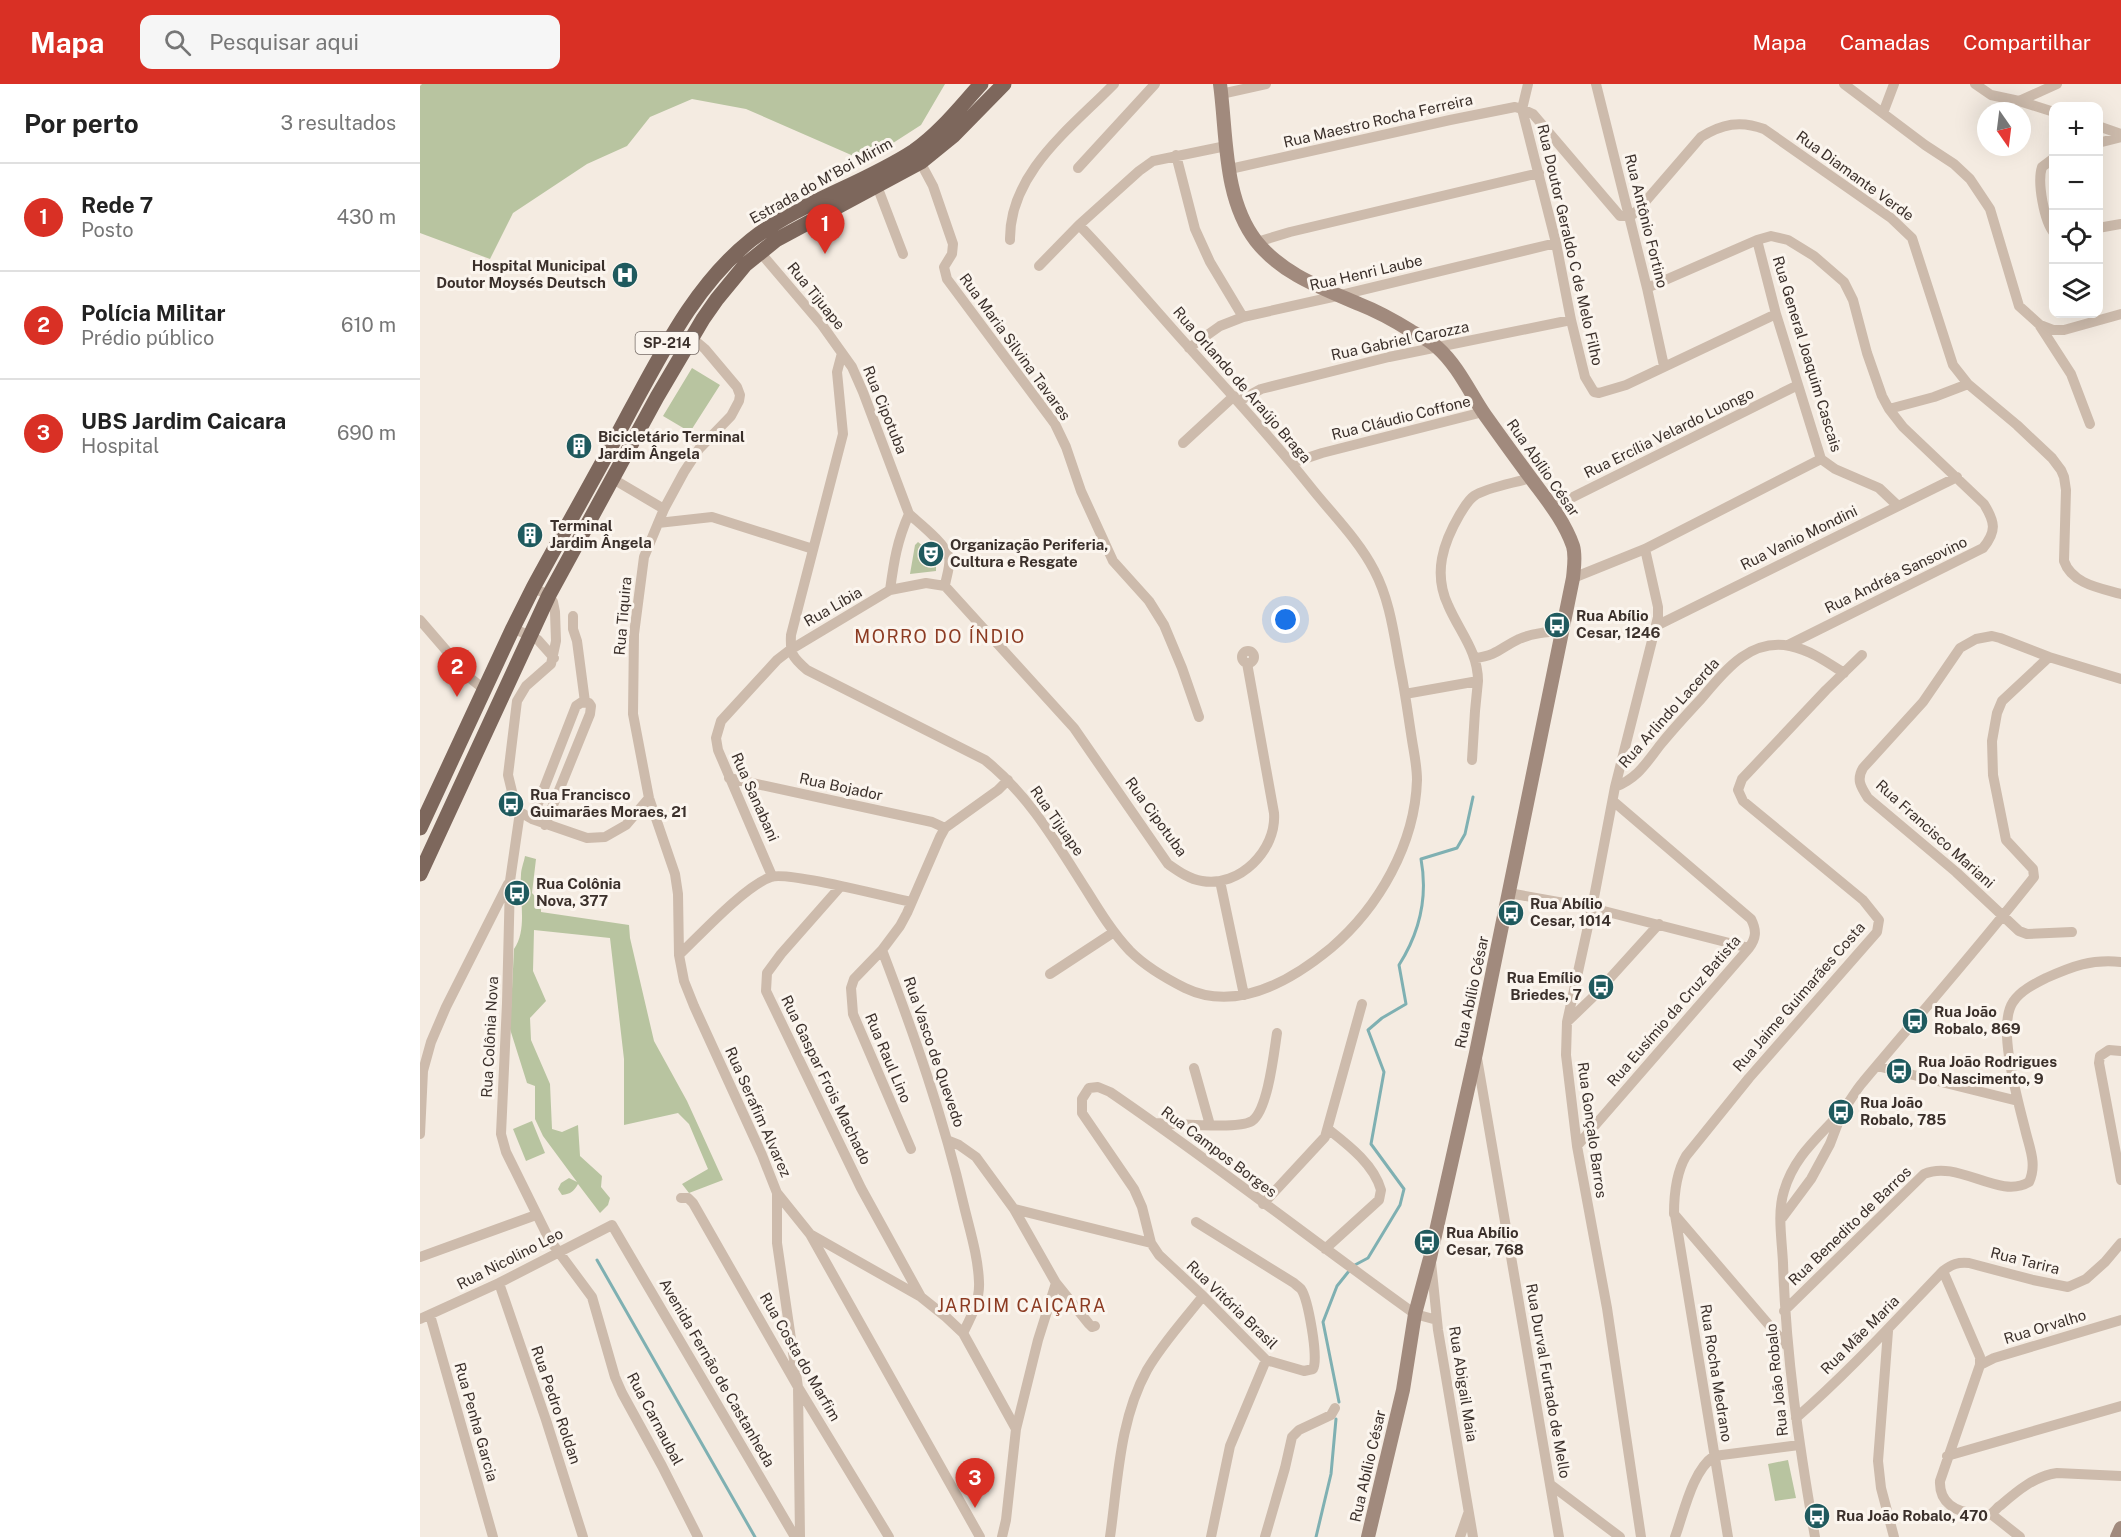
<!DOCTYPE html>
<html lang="pt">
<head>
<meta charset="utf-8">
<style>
	:root { --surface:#fff; --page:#f6f6f6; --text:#222; --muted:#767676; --line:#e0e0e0; --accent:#d93025 }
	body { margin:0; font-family:"Public Sans",sans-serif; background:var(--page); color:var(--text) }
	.controls { position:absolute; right:18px; top:18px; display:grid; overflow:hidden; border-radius:12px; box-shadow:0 6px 24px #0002 }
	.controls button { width:54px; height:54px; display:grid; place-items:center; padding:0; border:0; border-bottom:2px solid var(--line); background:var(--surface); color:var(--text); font:30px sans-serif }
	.compass { position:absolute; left:1557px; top:18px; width:54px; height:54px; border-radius:50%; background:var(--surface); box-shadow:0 6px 24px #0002; rotate:166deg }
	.you { position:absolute; left:866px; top:536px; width:21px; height:21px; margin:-15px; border:4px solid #fff; border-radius:50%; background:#1a73e8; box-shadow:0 0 0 9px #1a73e833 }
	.badge { display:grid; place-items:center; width:39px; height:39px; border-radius:50%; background:var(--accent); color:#fff; font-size:20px; font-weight:700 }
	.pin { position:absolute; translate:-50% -50px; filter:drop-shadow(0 2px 3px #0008) }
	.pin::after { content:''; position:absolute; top:32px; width:21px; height:18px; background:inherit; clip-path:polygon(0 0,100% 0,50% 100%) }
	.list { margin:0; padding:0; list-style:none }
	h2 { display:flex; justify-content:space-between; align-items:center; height:78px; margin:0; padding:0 24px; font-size:26px }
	h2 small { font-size:20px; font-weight:400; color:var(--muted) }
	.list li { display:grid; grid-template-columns:39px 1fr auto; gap:18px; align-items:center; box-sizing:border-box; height:108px; padding:0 24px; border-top:2px solid var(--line) }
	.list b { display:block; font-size:22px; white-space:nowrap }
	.list p { margin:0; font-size:20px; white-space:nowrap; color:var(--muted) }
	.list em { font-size:20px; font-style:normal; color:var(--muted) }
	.icon { flex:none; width:33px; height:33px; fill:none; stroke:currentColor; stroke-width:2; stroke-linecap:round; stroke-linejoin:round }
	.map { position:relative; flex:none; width:1701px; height:1453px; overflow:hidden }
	header { display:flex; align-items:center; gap:36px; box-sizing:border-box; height:84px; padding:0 30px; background:var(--accent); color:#fff }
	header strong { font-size:28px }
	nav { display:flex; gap:33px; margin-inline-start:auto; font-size:21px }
	.search { width:420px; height:54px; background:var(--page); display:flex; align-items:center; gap:15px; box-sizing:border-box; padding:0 21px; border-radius:12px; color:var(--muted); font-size:22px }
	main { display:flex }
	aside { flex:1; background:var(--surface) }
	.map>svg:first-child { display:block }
</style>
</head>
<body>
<header>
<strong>Mapa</strong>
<div class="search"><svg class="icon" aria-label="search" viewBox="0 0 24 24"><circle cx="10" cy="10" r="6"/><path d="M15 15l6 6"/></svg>Pesquisar aqui</div>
<nav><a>Mapa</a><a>Camadas</a><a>Compartilhar</a></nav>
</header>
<main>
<aside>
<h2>Por perto<small>3 resultados</small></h2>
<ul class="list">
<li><span class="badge">1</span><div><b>Rede 7</b><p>Posto</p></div><em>430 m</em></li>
<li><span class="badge">2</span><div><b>Polícia Militar</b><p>Prédio público</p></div><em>610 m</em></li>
<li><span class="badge">3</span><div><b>UBS Jardim Caicara</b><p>Hospital</p></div><em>690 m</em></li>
</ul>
</aside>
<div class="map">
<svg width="1701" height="1453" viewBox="0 0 1701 1453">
	<rect width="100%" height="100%" fill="#f4ebe1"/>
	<!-- green -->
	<path fill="#b8c4a0" d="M2,0H525L501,41L445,77L326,25L272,15L230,33L207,62L167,80L93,129L70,175L0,149V2Z
		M272,284L300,301L270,348L243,332Z
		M498,458L516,473V487L490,490L495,461Z
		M105,772L116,775L112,809L121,819V828L209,841L210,854L234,957L267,1017L303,1096L269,1109L262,1100L288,1085L269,1040L258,1029L204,1041V975L190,854L114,846L113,887L126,917L110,934L111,956L130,1000L132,1045L142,1048L158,1041L160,1072L182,1092L181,1103L190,1114L188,1121L180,1129L158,1100C154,1107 151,1110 142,1111L138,1105L141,1099L149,1094L157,1098L123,1052L115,1035V1002L107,999L90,945L94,865C108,845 99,815 101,791C101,785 104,778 105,772Z
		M112,1037L125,1069L106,1077L93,1045Z
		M1368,1376L1376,1414L1355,1417L1348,1380Z"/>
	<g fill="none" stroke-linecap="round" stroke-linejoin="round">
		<!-- stream -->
		<path stroke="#7fb0b2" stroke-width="3" d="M177,1176L335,1453
			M933,1182L948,1174L980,1121L984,1105L951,1060L964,988L948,946L962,934L986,920L979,881C1000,848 1008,813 1001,775L1037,764L1045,750L1053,713
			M919,1318L903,1238L917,1202L929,1187
			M896,1453L911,1390L916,1335"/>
		<!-- street -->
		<path stroke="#cdbbac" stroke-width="10" d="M1108,0L1102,25L1136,159L1151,236L1165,293L1174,308L1179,309L1206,301L1356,230
			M1176,0L1227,204L1244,282
			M1424,0L1505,61L1534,80L1550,95L1570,125L1599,222L1620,241L1633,246H1644L1701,230
			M1555,0L1571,11L1599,17L1634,28
			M801,10L846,0
			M1599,17L1637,0
			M1463,29L1474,0
			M1678,42L1701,50
			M1678,59L1701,53
			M756,71L775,145L790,178L823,233
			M498,74L513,102L533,160L532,170L524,183L527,195L635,340L646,363L661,407L693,477L729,517L744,541L762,584L779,633
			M1634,74L1622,83C1617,98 1624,137 1634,149
			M658,84L735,0
			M810,85L1030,36L1095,23L1102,25L1113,30L1200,132L1212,131L1218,126L1281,53C1302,40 1320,36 1344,45L1471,134L1492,154L1533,281L1548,300L1597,341L1632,374L1641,386L1644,393L1646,406L1644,477C1652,500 1680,504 1701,510
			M457,102L483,170
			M1678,144L1701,140
			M590,156C589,89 651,44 694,0
			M1337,156L1356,230L1401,375L1415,385L1459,404L1478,422
			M837,158L870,148L1119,89
			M339,167L402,241L422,269L417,288L423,350L371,551C370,570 372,573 387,586L565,676C609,711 637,760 667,807C680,828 693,849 710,867C726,883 745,894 765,904C817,929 871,897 911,864C959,823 995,760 997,696C997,682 994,669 992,656C988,631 985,607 980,583C974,551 970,516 954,486C938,455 911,429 889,401C850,352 808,307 766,260C730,220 696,179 659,141
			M619,182L659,141L719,87L733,77L806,62
			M1227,204L1337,156L1351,152L1368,156L1394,172L1424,198L1433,216L1447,269L1462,312L1469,325L1483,343L1564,420C1575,438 1577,447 1563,464L1368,561
			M1620,242L1651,290L1670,340
			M272,254L285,265L317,303L320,311L319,317L311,332L279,365L264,388L244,425L224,473L214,550L213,630L229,714L255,790L258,810L259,871L264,897L274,922L342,1071L357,1109L390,1150L560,1453
			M769,264L800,242L823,233L917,212L1136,159
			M422,269L432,283L443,308L489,430C477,457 474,477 470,506
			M819,317L841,305L969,273L1151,236
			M1469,325L1514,313L1548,300
			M763,359L814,312
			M872,379L902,369L1063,328
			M193,395L244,425
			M1133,423L1378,301
			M489,430C500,440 525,459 529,473C531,481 526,493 525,502
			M238,439L292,433L393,465
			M1153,494L1225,465L1401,375
			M113,504L129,511L133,518L135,528L136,557L131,580L106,602L97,617L88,691L95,720L100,728L112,735L167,754L185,753L206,741L229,714
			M153,532V545L157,557L165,618
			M0,536L50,594L65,606
			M1236,542L1537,393
			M93,544L118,556L134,574
			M822 573a6 6 0 1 1 12 0a6 6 0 1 1-12 0Z
			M1055,574C1078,571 1080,564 1099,555C1113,549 1128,548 1142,547
			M985,610L1058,597C1058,567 1039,547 1028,521C1013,489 1023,459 1040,430C1044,424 1048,416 1054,412C1067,403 1095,399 1110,394
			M1052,676L1055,627L1058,597
			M309,694L512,738L525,744
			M1195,703C1219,693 1226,679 1241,660C1254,644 1267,630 1281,615C1304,588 1329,554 1370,562C1390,566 1407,578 1424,589
			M100,728L90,797L87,919L81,1050L86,1068L129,1155L172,1213L195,1293L202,1309L242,1382L278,1453
			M112,735L156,622L162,618L169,619L171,622L170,630L125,741
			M352,792L298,666L296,654L301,637L357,576L370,566L470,506L506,499L525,502L654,644L748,780C758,787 769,795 782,797C819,804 857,766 854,729L827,579
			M800,797L824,911
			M420,803L361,870L347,889L346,907L441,1104L501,1213
			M1089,809L1172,824L1329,864
			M1652,848L1607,850L1599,847L1536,788L1448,714C1441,703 1436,696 1443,684L1503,618L1540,564L1556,555L1572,552L1580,554L1629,573L1701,595
			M462,866L434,895L431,904L433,930L491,1065
			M259,871C280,851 326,801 351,793C368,787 467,813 491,818
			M630,890L694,848
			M1147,938L1172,914L1239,840
			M1701,967L1689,966L1680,972L1679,979L1701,1096
			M1057,974L1139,1453
			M1457,982L1598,1017
			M774,984L790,1041
			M735,1039C755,1039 817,1046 832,1037C848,1026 854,968 857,949
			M0,1050L3,987L11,958L26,923L88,800
			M529,1057L539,1061L556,1073L594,1125L636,1199L669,1240L672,1243L675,1242
			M1157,1062L1329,864C1336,854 1337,847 1331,835L1193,717
			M357,1109V1159L378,1303L380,1453
			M261,1114H268L273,1119L378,1303L469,1453
			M843,1120L905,1053L942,920
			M594,1125L731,1159
			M1255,1131L1308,1453
			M1362,1134L1391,1095L1410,1060L1421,1031
			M776,1138L874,1199C876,1201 879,1203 881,1205C888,1215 899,1275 893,1285L884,1287L846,1276L783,1212L739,1171L731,1159L722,1123L714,1105L662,1029V1015L669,1004L678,1003L690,1008C794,1079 893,1157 995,1230L1017,1236
			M390,1150L501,1213L526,1233L543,1249L596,1345
			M905,1165L959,1116L961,1106C954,1080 927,1060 908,1045
			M0,1173L116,1131
			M1011,1178L1018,1246L1053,1453
			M1523,1187L1560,1273V1281L1520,1397C1519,1419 1536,1428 1556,1430C1560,1431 1566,1432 1570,1430C1574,1429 1577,1423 1581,1421C1597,1407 1615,1392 1637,1389L1701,1392
			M79,1199L126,1336L163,1453
			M1364,1227L1504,1090C1538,1075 1579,1116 1609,1098C1617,1081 1610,1065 1606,1049C1599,1020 1576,943 1593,918C1600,907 1614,900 1626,894C1653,882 1671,875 1701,878
			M10,1231L73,1453
			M0,1235L79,1199L192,1141L375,1453
			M1468,1247L1458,1377L1461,1404L1474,1453
			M543,1249C551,1233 560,1217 559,1198C558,1172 550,1147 544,1122C524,1035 494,950 462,866L480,842L487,829L520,753L525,744L578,706L588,696
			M1367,1262L1254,1130C1254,1110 1256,1089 1266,1072L1329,994L1457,848L1459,836L1443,816L1323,717L1318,706L1322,695L1406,606L1442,571
			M1560,1281L1574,1274L1701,1236
			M1376,1334C1429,1288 1475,1237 1523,1187C1532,1180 1538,1178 1549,1179L1613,1196L1648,1203L1666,1195L1685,1178L1701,1159
			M1527,1372L1701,1322
			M1131,1401L1200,1453
			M1571,1430L1600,1453
			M582,1453L586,1436L596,1345L618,1256L636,1199
			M690,1453C698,1397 699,1337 727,1286C742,1260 764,1236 783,1212
			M791,1453L810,1362L846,1276
			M845,1453L865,1384L872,1353L879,1346L911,1331L915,1324
			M1040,1453L1048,1430
			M1221,1453L1187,1224L1157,1062L1146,971L1147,938L1172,824L1195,703L1238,533V523L1225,465
			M1255,1453C1264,1429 1272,1387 1294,1372L1379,1361
			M1395,1453C1379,1362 1366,1272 1363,1179C1362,1156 1357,1129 1364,1107C1374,1072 1399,1053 1422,1027C1430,1018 1435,1007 1443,998C1500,930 1559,863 1614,793L1613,785L1586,756L1573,691L1572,657L1577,629L1582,617L1629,573"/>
		<!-- secondary -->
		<path stroke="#a18a7d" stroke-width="14" d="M800,0C807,51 803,114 836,157C862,190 902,204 939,220C957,227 975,237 991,247C1000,252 1011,257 1018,264C1038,282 1050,309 1065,331C1080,352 1095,373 1110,393C1126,415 1144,436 1153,462C1156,472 1154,483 1153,494L1056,969L1010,1174L995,1230L983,1306L948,1453
			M1697,1453L1701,1444"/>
		<!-- primary -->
		<path stroke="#7d675c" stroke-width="15" d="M0,744L93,544L113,504C145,445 178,388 209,329C243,267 275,201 331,156C380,118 442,101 494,67C520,49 540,23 561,0
			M0,790L129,511L237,313L283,235L297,215L325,181L356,156L501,78L533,52L584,0"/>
	</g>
	<!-- icons -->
	<defs>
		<symbol id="hospital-disc" viewBox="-11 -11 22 22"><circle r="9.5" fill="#1f5a5e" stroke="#fbf5ee"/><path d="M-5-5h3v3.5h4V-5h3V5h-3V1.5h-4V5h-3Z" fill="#fff"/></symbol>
		<symbol id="building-disc" viewBox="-11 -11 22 22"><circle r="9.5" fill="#1f5a5e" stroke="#fbf5ee"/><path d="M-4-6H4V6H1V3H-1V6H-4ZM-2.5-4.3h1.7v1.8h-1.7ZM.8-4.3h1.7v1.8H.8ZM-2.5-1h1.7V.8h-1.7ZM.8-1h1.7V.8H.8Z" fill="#fff"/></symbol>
		<symbol id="theatre-disc" viewBox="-11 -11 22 22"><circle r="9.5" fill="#1f5a5e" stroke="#fbf5ee"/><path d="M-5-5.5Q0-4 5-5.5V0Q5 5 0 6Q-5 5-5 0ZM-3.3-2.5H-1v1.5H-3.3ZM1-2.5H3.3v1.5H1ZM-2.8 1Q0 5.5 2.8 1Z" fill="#fff"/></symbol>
		<symbol id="bus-disc" viewBox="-11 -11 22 22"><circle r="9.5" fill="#1f5a5e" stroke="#fbf5ee"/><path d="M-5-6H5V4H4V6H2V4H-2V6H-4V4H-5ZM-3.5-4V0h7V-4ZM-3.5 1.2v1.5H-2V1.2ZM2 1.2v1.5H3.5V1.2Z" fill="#fff"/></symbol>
	</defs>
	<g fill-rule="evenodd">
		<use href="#hospital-disc" x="190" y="176" width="30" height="30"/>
		<use href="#building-disc" x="144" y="347" width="30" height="30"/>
		<use href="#building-disc" x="95" y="436" width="30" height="30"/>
		<use href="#theatre-disc" x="496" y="455" width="30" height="30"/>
		<use href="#bus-disc" x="1122" y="526" width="30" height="30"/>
		<use href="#bus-disc" x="76" y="705" width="30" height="30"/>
		<use href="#bus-disc" x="82" y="794" width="30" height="30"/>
		<use href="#bus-disc" x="1076" y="814" width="30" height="30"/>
		<use href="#bus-disc" x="1166" y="888" width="30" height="30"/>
		<use href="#bus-disc" x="1480" y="922" width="30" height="30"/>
		<use href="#bus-disc" x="1464" y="972" width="30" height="30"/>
		<use href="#bus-disc" x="1406" y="1013" width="30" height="30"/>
		<use href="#bus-disc" x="992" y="1143" width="30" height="30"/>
		<use href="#bus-disc" x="1382" y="1417" width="30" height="30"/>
	</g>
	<g text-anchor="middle" stroke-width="6" stroke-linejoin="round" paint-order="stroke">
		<!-- shield labels -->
		<rect fill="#fbf5ee" stroke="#756b66" stroke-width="1.5" x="215.5" y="248" width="63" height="22" rx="4.5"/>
		<g font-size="14" font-weight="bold" fill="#3b302b">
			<text x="247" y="264">SP-214</text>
		</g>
		<!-- street labels -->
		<g font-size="15" fill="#3b302b" stroke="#fbf5ee">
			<text transform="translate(958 37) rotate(-13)" y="5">Rua Maestro Rocha Ferreira</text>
			<text transform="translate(1435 92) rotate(36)" y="5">Rua Diamante Verde</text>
			<text transform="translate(401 97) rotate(-29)" y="5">Estrada do M'Boi Mirim</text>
			<text transform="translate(1226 137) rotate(76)" y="5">Rua Antônio Fortino</text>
			<text transform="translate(1150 161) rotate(77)" y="5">Rua Doutor Geraldo C de Melo Filho</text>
			<text transform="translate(946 189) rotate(-13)" y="5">Rua Henri Laube</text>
			<text transform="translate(396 212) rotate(51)" y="5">Rua Tijuape</text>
			<text transform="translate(980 257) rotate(-12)" y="5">Rua Gabriel Carozza</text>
			<text transform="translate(595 263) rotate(54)" y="5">Rua Maria Silvina Tavares</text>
			<text transform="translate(1387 270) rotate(73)" y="5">Rua General Joaquim Cascais</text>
			<text transform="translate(822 301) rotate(49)" y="5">Rua Orlando de Araújo Braga</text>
			<text transform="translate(465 326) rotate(68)" y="5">Rua Cipotuba</text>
			<text transform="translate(981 334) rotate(-14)" y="5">Rua Cláudio Coffone</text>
			<text transform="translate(1249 349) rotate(-26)" y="5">Rua Ercília Velardo Luongo</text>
			<text transform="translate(1123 384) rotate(55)" y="5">Rua Abílio César</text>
			<text transform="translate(1379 454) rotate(-26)" y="5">Rua Vanio Mondini</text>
			<text transform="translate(1476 491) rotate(-26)" y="5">Rua Andréa Sansovino</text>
			<text transform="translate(413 523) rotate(-30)" y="5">Rua Líbia</text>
			<text transform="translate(203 532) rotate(-85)" y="5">Rua Tiquira</text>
			<text transform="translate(1249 629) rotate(-48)" y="5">Rua Arlindo Lacerda</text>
			<text transform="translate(421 703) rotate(12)" y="5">Rua Bojador</text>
			<text transform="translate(335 713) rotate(66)" y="5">Rua Sanabani</text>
			<text transform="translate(736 733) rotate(54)" y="5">Rua Cipotuba</text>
			<text transform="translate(637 737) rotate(55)" y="5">Rua Tijuape</text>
			<text transform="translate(1515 750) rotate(42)" y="5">Rua Francisco Mariani</text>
			<text transform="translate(1052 908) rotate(-78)" y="5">Rua Abílio César</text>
			<text transform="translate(1379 913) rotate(-49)" y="5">Rua Jaime Guimarães Costa</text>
			<text transform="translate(1254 927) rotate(-49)" y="5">Rua Eusímio da Cruz Batista</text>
			<text transform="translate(70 953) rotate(-87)" y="5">Rua Colônia Nova</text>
			<text transform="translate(514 968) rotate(71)" y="5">Rua Vasco de Quevedo</text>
			<text transform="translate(468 974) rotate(67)" y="5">Rua Raul Lino</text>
			<text transform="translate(406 996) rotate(64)" y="5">Rua Gaspar Frois Machado</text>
			<text transform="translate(338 1028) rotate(66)" y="5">Rua Serafim Alvarez</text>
			<text transform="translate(1172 1046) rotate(82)" y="5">Rua Gonçalo Barros</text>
			<text transform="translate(799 1068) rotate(37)" y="5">Rua Campos Borges</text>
			<text transform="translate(1430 1142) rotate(-44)" y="5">Rua Benedito de Barros</text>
			<text transform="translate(90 1175) rotate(-27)" y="5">Rua Nicolino Leo</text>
			<text transform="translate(1605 1177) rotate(14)" y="5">Rua Tarira</text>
			<text transform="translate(812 1221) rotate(44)" y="5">Rua Vitória Brasil</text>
			<text transform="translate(1625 1243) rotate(-17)" y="5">Rua Orvalho</text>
			<text transform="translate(1440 1251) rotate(-45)" y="5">Rua Mãe Maria</text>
			<text transform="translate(380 1273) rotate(60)" y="5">Rua Costa do Marfim</text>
			<text transform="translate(297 1289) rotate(60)" y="5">Avenida Fernão de Castanheda</text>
			<text transform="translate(1296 1289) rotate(81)" y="5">Rua Rocha Medrano</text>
			<text transform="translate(1357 1296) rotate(-96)" y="5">Rua João Robalo</text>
			<text transform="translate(1128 1297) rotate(80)" y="5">Rua Durval Furtado de Mello</text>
			<text transform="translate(1043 1300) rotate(81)" y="5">Rua Abigail Maia</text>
			<text transform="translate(136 1321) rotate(71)" y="5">Rua Pedro Roldan</text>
			<text transform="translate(235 1335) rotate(62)" y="5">Rua Carnaubal</text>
			<text transform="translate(56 1338) rotate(74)" y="5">Rua Penha Garcia</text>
			<text transform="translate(948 1382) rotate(-77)" y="5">Rua Abílio César</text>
		</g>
		<!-- poi labels -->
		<g font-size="15" font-weight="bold" fill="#3b302b" stroke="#fbf5ee" text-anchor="start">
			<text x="186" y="187" text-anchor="end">Hospital Municipal<tspan x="186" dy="17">Doutor Moysés Deutsch</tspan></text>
			<text x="178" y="358">Bicicletário Terminal<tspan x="178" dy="17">Jardim Ângela</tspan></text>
			<text x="130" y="447">Terminal<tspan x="130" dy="17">Jardim Ângela</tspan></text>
			<text x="530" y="466">Organização Periferia,<tspan x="530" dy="17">Cultura e Resgate</tspan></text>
			<text x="1156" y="537">Rua Abílio<tspan x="1156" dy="17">Cesar, 1246</tspan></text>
			<text x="110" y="716">Rua Francisco<tspan x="110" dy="17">Guimarães Moraes, 21</tspan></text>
			<text x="116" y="805">Rua Colônia<tspan x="116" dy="17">Nova, 377</tspan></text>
			<text x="1110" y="825">Rua Abílio<tspan x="1110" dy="17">Cesar, 1014</tspan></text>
			<text x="1162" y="899" text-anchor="end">Rua Emílio<tspan x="1162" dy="17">Briedes, 7</tspan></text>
			<text x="1514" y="933">Rua João<tspan x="1514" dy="17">Robalo, 869</tspan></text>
			<text x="1498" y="983">Rua João Rodrigues<tspan x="1498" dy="17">Do Nascimento, 9</tspan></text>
			<text x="1440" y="1024">Rua João<tspan x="1440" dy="17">Robalo, 785</tspan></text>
			<text x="1026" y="1154">Rua Abílio<tspan x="1026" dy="17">Cesar, 768</tspan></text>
			<text x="1416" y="1437">Rua João Robalo, 470</text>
		</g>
		<!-- quarter labels -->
		<g font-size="18" letter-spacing="1.5" fill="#8c3b22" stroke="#fbf5ee">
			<text x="520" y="559">MORRO DO ÍNDIO</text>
			<text x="602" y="1228">JARDIM CAIÇARA</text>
		</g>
	</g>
</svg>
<div class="controls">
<button>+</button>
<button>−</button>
<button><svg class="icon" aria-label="locate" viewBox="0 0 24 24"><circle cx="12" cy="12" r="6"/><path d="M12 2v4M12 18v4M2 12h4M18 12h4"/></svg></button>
<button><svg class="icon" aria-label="layers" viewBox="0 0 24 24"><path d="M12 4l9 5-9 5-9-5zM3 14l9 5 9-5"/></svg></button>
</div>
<svg class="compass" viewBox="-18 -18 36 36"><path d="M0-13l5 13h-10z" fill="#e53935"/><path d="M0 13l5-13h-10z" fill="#767676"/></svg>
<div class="you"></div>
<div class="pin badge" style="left:405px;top:170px">1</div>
<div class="pin badge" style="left:37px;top:613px">2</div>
<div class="pin badge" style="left:555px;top:1424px">3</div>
</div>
</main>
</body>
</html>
